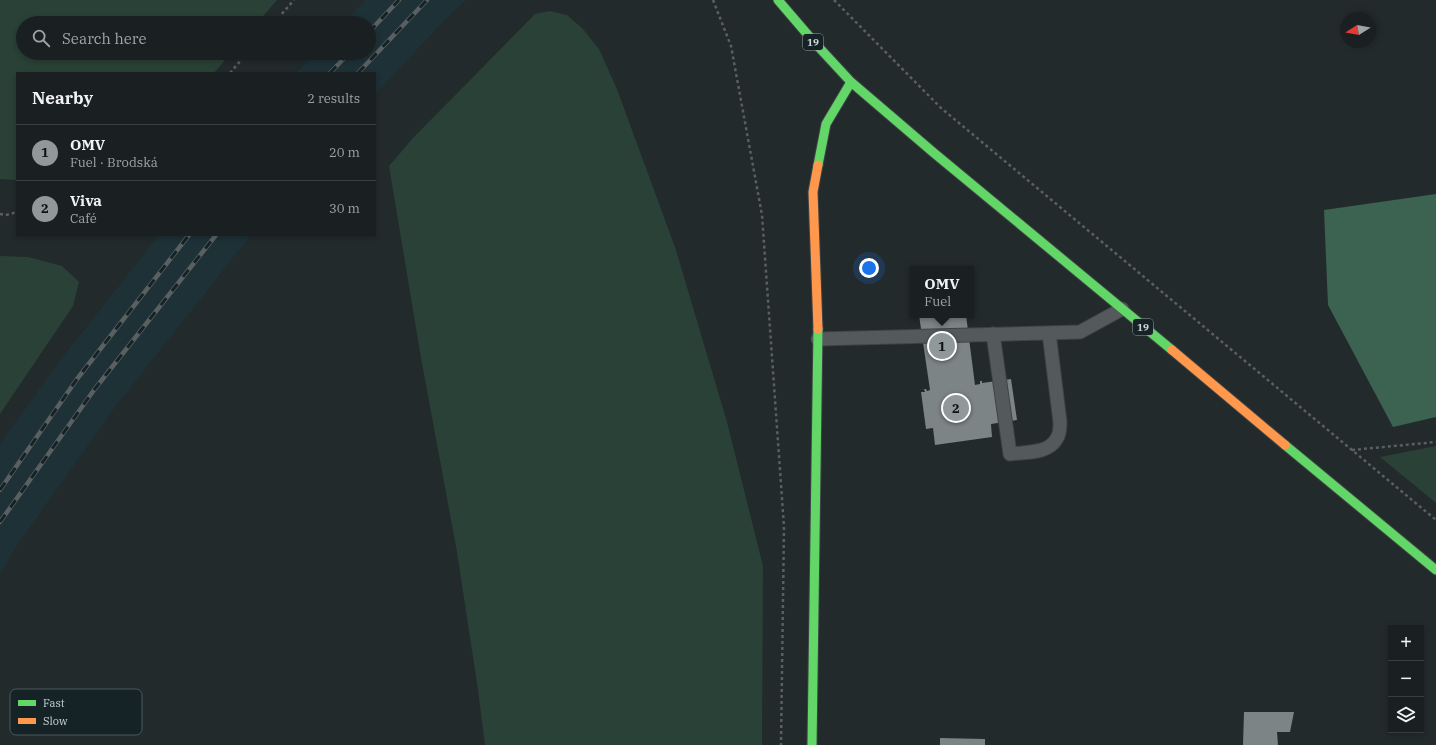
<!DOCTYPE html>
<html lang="en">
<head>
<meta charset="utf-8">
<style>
	:root { --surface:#1a2021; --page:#272d2e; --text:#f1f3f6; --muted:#9fa3a5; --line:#383e3f; --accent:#90989a }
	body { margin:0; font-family:"IBM Plex Serif",serif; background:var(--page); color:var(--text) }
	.controls { position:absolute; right:12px; bottom:12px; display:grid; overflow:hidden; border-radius:0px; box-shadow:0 2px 6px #0003 }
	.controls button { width:36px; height:36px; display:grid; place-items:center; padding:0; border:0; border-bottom:1px solid var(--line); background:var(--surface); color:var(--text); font:20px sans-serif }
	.compass { position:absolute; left:1340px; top:12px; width:36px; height:36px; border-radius:50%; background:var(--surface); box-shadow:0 2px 6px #0003; rotate:259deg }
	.you { position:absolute; left:869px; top:268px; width:14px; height:14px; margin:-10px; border:3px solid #fff; border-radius:50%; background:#1a73e8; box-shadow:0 0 0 6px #1a73e833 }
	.badge { display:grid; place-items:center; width:26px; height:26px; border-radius:50%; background:var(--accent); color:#111; font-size:13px; font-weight:700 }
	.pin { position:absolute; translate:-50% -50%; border:2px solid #fff; box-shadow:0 1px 4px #0006 }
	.popup { position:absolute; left:910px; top:266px; width:64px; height:52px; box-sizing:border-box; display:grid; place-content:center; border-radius:0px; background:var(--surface); filter:drop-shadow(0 1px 3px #0005); font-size:13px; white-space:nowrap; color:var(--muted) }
	.popup b { font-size:15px; color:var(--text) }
	.popup::after { content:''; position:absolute; left:50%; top:100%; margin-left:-8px; border:8px solid transparent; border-top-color:var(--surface) }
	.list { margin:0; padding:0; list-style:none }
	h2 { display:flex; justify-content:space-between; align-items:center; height:52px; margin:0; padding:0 16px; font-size:17px }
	h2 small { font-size:13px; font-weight:400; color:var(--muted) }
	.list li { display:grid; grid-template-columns:26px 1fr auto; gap:12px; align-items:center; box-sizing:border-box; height:56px; padding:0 16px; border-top:1px solid var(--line) }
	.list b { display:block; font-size:15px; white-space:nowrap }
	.list p { margin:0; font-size:13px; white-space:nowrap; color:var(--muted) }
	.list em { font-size:13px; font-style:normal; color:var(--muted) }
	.icon { flex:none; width:22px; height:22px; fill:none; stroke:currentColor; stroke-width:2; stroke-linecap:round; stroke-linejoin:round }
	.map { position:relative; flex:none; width:1436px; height:745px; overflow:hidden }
	.search { position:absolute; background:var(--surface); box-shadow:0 2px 6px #0003; left:16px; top:16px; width:360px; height:44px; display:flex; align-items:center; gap:10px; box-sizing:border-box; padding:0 14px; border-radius:22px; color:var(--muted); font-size:15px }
	.panel { position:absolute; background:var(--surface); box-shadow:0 2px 6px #0003; left:16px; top:72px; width:360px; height:164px; border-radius:0px }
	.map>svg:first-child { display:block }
</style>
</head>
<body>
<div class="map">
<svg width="1436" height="745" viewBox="0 0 1436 745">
	<rect width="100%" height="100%" fill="#222a2c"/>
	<!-- built -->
	<path fill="#1d3137" d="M365,0H466L441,24L375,95V73H296L315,53H369V23H343Z
		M159,235H251L116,406L20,541L0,574V444L58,363Z"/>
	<!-- green -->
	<path fill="#294136" d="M0,0H277L257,23H23V53H231L214,73H17V180L0,179Z
		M550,11L567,15L583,29L599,49L617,89L676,250L727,422L763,566L762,745H485L478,690L457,552L421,358L389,166L413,138L535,14Z
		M0,256L28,257L62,266L79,282L73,306L0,414Z
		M1436,446V503L1380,457Z"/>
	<!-- forest -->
	<path fill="#3c6251" d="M1436,194V417L1393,427L1328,305L1324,210Z"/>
	<!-- building -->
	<path fill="#7d8485" d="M919,315H966L975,385L980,384V381H982V383L1011,379L1017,420L991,424L992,437L935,445L933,428L926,429L921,392H925L924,389H926L927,391L930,390Z
		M1244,712H1294L1290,732H1277L1278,745H1243Z
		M940,738L985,739V745H940Z"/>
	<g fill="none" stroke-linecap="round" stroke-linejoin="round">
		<defs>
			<path id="lane" d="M993,334L1010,454C1026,452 1049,454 1057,438C1060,434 1060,427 1060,422L1049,333
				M818,339L1080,332L1122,309"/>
			<path id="fast" d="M778,0L814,42L851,82L934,153L1172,350
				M818,165L826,124L851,82
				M1285,445L1436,570
				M812,745L818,329"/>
			<path id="slow" d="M818,329L813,192L818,165
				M1172,350L1285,445"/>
		</defs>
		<!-- lane casing -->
		<use href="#lane" stroke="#3e4446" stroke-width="15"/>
		<!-- fast casing -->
		<use href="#fast" stroke="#3e4446" stroke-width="11"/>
		<!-- slow casing -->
		<use href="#slow" stroke="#3e4446" stroke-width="11"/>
		<!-- path -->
		<path stroke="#5a5f61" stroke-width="2.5" stroke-dasharray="3 3" stroke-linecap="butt" d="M713,0L731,46L762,215L784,527L781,745
			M834,0L941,108L1436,520
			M274,23L294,0
			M230,73L247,53
			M0,214L6,215L17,212
			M1352,450L1436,442"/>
		<!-- lane -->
		<use href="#lane" stroke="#545a5c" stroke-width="13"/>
		<!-- fast -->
		<use href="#fast" stroke="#63d668" stroke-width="9"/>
		<!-- slow -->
		<use href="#slow" stroke="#ff974d" stroke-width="9"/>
		<defs>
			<path id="rail" d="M369,32L399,0
				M330,73L349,53
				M358,73L427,0
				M0,490L77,379L189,235
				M0,522L94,390L216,235"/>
		</defs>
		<!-- rail casing -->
		<use href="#rail" stroke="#5a6061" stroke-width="4.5"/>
		<!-- rail -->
		<use href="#rail" stroke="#152226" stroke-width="3" stroke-dasharray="9" stroke-linecap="butt"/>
	</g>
	<g text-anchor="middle" stroke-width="4" stroke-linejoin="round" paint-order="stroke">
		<!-- shield labels -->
		<g fill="#152226" stroke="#949ea1" stroke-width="1">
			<rect x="803" y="34" width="20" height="16" rx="3"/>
			<rect x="1133" y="319" width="20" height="16" rx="3"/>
		</g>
		<g font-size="10" font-weight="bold" fill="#cbd3d6">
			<text x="813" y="46">19</text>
			<text x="1143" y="331">19</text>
		</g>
	</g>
	<!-- legend -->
	<rect x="10" y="689" width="132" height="46" rx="6" fill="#152226" stroke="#4c575b" stroke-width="1"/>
	<rect x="18" y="700" width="18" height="6" fill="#63d668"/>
	<rect x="18" y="718" width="18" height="6" fill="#ff974d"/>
	<g font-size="11" fill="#cbd3d6">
		<text x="43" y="707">Fast</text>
		<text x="43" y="725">Slow</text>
	</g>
</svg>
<div class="controls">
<button>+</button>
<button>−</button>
<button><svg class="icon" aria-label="layers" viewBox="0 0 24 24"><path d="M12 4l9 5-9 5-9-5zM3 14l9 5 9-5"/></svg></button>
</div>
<svg class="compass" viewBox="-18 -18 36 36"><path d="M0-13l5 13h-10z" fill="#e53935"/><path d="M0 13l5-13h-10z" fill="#9fa3a5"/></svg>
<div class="you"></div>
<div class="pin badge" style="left:942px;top:346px">1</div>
<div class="popup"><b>OMV</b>Fuel</div>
<div class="pin badge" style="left:956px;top:408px">2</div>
<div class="search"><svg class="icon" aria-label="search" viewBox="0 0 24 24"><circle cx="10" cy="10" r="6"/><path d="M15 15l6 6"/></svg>Search here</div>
<section class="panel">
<h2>Nearby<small>2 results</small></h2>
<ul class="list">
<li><span class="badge">1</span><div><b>OMV</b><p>Fuel · Brodská</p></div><em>20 m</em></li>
<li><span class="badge">2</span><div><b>Viva</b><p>Café</p></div><em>30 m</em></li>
</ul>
</section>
</div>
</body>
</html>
